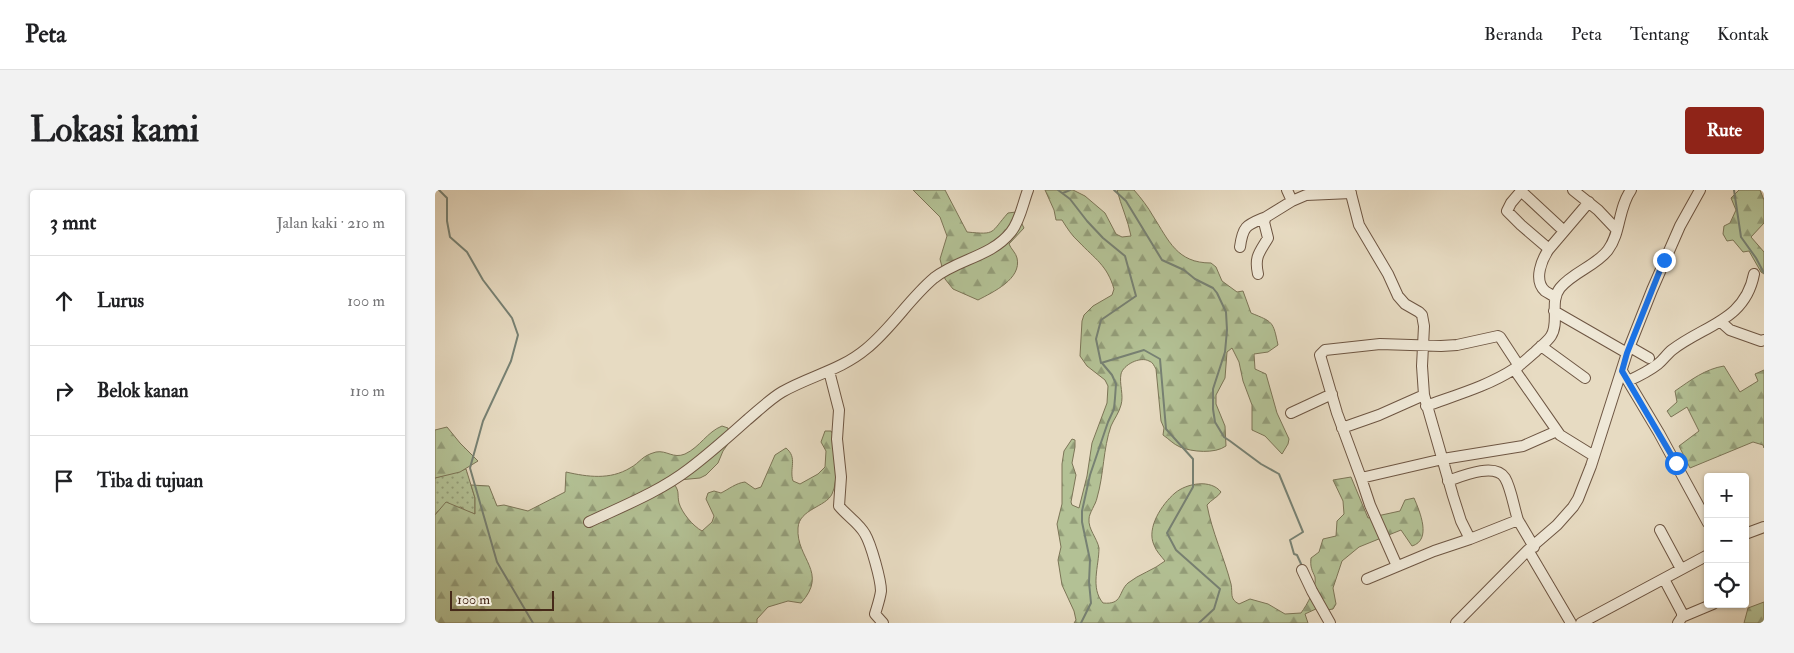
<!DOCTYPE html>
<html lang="id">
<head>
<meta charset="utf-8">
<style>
	:root { --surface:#fff; --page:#f2f2f2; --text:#202124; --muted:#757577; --line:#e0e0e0; --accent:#8f2418 }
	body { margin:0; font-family:"IM FELL Double Pica",serif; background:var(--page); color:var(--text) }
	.controls { position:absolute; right:15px; bottom:15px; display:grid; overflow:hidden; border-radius:5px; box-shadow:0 1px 4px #0004 }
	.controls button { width:45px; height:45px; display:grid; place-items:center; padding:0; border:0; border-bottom:1px solid var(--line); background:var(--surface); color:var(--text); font:25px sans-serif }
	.scale { position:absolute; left:15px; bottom:12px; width:104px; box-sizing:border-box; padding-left:5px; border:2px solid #462919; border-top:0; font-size:14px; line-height:18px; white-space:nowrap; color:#462919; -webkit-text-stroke:4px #efe8d7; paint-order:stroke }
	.stop { position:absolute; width:15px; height:15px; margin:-11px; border:4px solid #1a73e8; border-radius:50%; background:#fff }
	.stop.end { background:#1a73e8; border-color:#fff; box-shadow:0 1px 5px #0008 }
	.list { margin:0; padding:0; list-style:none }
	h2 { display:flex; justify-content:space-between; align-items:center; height:65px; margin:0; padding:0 20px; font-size:21px }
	h2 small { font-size:16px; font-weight:400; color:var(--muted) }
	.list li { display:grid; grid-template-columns:32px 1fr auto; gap:15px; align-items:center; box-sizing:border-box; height:90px; padding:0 20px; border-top:1px solid var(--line) }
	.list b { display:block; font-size:19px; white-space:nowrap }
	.list em { font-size:16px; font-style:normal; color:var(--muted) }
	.icon { flex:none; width:28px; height:28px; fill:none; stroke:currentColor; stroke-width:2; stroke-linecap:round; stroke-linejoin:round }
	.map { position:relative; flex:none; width:1329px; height:433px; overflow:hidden; border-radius:5px }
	header { display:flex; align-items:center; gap:30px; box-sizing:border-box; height:70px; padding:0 25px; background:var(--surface); border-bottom:1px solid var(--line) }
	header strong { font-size:24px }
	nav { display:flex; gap:28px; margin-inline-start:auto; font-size:18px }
	.intro { display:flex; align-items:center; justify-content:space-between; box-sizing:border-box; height:120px; padding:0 30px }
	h1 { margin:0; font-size:35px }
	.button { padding:12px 22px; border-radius:5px; background:var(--accent); color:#fff; font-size:18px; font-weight:700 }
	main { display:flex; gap:30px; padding:0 30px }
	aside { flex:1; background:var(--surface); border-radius:5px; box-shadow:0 1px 4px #0004 }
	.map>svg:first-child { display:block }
</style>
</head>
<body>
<header>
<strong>Peta</strong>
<nav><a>Beranda</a><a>Peta</a><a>Tentang</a><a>Kontak</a></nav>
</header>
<div class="intro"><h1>Lokasi kami</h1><a class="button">Rute</a></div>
<main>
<aside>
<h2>3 mnt<small>Jalan kaki · 210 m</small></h2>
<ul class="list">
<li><svg class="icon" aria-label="ahead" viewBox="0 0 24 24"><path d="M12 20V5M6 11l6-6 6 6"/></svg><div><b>Lurus</b></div><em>100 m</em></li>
<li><svg class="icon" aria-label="right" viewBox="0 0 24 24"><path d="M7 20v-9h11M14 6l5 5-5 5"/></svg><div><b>Belok kanan</b></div><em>110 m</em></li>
<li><svg class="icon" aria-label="arrive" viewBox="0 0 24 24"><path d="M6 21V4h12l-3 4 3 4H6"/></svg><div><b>Tiba di tujuan</b></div></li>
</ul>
</aside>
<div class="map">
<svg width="1329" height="433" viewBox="0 0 1329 433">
	<defs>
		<pattern id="grass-dots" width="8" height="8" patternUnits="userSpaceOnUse" patternTransform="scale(1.25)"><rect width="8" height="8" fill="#b3c195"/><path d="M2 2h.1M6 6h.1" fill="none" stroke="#939d79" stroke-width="1.8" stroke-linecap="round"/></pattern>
		<pattern id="forest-firs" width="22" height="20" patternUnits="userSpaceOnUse" patternTransform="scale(1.25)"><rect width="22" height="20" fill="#b3c195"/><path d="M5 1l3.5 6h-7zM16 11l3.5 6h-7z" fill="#939d79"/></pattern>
	</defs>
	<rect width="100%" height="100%" fill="#e7dbc2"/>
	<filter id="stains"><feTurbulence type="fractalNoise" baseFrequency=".004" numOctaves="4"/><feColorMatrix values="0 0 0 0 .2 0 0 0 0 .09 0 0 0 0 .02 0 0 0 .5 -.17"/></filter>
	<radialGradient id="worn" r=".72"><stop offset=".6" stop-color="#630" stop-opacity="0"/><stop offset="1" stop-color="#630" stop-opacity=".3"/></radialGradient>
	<!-- grass -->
	<path fill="url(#grass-dots)" stroke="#7c7557" d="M31,279L40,308V324L31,321L26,317L3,321L0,325V288Z"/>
	<!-- forest -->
	<path fill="url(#forest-firs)" stroke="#7c7557" d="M478,0H510L532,42C562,45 555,43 573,23L581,22L589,38L574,54C576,59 581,63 582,68C587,89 558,102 543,110L518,99L510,89L505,69L512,46L505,27Z
		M610,0H638L650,6L670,23L681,44L687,47L696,46C693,30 686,16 682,0H699C706,8 713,17 718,26C734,51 742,73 776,73L781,77L787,91L802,102L808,101L816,123C838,132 838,131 843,155L833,162L819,164L820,179L831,184L842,223L854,249L853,254L847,264L830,246L817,240V215L808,191L804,172L797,158L792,162L790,188L781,205V214L790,236L791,256C780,264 757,262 745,257C738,254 734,249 728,245L729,238L726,231L721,179C719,176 718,172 714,171C705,166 688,175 686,184C684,194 689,205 686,215C684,223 679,229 676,236C668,259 669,284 662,308C661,314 654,323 654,329C653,339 662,348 664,358C664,376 655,398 668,413C688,415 683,402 693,393C704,384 719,380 730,371C726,366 721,361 719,355C711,338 727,314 740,303C752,293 776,289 786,302C782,308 777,309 772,315C777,342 789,367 796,394C798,403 794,409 804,414L815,409L833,414L850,424L866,423C872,415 882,397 880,387C877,380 875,377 876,368L884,362L888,349L901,346L902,331L909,324L908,311L898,290L916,287L933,328L965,321L970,310L979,308C985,322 997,350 977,356L966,340L924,357L907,371L898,398L901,414L898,419L886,421L883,418L870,424L873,433H639L641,430L639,421L627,395L623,370L626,357L622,334L627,314V274L629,261L637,249L640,250V257L637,273L641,285L636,312L637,315L644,318L652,286L657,253L672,213L673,196L670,190L652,176L645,166L647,131L649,125L658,116L677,105L679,99C672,75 660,69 644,52C637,46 632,38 627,30H621L619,20Z
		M1304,0H1325L1329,10V33L1316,47L1329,62V84L1326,82L1314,61L1308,62L1298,50L1292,51L1288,44L1289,36L1295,33L1301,20L1296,8Z
		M1289,176L1305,202L1323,191L1320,184L1329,180V258L1328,255L1318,252L1255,278L1244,256L1264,241L1252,217L1236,227L1232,221L1242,212L1240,201C1256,190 1270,179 1289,176Z
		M287,236L293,238L295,251L288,261L283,273L271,285L265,288L244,290L239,294C245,302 242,304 244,313C247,323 258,336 267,341L277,332L279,326L271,309L273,303L279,301L286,303C294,299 301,293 310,292L320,299L326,297L340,265L351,258C363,268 354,278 358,291L365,294L383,284L390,277L391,261L386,252L390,241H396L399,246C400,261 404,290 397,304C391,317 364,319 363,338C361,369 394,382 366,413L353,411L333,417L322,429V433H0V325L11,312L40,324V308L36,295L54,296L62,316L69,315L93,321L130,302L131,282C153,287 175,290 195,278C206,272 206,266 221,262C232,260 238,269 250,264C265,257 272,242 287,236Z
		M12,237L25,253L43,271L25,282L0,288V240Z
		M1329,412V433H1309L1313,418Z"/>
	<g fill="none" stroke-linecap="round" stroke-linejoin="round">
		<!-- stream -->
		<path stroke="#778173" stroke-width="2" d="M4,0L12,8V31L15,47L32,62L48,90L77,128L83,145L76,171L48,231L35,278L62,372L98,433
			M623,0L635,9L652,31L668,48L690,66L701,106L666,130L661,149L666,173L709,160L725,169L731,239L758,269V297L732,343L741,360L785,399L779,419L764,433
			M679,0L691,11L727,70L749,80L760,89L778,98L782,103L791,122L792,140L790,162L778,199V219L780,232L789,247L795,251L826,274L844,284L868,342L855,350L859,364L862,365L867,376
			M1299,0L1306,47L1321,68L1329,83
			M628,3L635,0
			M646,433L656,413L654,392L655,370L647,332V321L655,285L673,232L679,219L680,208L681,194L677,185L667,173"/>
		<defs>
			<path id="minor" d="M852,0L857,11
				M915,0L924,35L953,84L963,106L970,114L984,122L987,125L989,136L987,176L989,205L1018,306L1026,331L1035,349L1083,330L1099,357
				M1087,0L1076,13L1072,21L1086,35L1114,59L1154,12
				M1138,0L1163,20L1181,39
				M1086,1L1129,41
				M805,57C808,35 812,35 831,27
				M1114,59C1107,69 1098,90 1110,101C1113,103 1117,105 1120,107
				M823,84C819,66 825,62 833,48L829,32L831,27L857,11L871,5L916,3
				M1119,121L1192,163
				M1286,132L1295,140L1326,151L1329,150
				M1106,156L1150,188
				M1195,157L1214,168
				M1084,176L1065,147L1063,146L1022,155L1006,156L945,154L890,160L885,165L902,223L926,288L1008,269L1088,256L1122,241
				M1079,179L1125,245L1159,266
				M394,181L404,220L402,249L406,287L404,316C412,326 424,333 430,344C436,354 446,390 446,401C445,409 442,417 440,424L448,433
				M1187,181L1224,243L1273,333
				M1193,191C1204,186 1214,181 1223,174C1228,170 1232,164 1237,160C1269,135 1310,131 1319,84
				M991,216C1021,205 1053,196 1079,179C1087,174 1093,168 1100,162C1105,157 1112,152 1116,146C1125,132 1114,112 1125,98C1138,82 1161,76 1173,60C1186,43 1183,18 1196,0
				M856,223L897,204
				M907,238L944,225L989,205
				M926,288L935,315L962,376
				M1013,291C1027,286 1060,272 1070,288C1076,298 1079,318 1083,330
				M154,332C188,316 224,302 254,279C274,264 293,247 312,230C323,221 335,209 347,202C375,186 406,180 431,159C457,138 474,109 499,88C523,69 556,67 576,42C585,31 588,13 593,0
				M1225,340L1246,379
				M1310,344L1329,337
				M1093,360L1136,433
				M867,380L877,401L895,433
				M932,389L999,361L1035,349
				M1229,389L1247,423V427L1243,433
				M1247,427L1278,414
				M1021,433L1093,360L1122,335L1138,317L1143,309L1156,276L1192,163L1217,100L1245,36L1265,0
				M1146,433L1273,365"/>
		</defs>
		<!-- minor casing -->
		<use href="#minor" stroke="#6e5643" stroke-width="12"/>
		<!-- minor -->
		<use href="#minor" stroke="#efe8d7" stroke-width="10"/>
	</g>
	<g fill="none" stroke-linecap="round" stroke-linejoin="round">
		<!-- route -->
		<path stroke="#1a73e8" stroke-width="6" d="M1229,70L1192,163L1187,181L1241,273"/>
	</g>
	<rect width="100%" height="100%" filter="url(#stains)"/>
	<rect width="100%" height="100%" fill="url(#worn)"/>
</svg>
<div class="controls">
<button>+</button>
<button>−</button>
<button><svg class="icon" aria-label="locate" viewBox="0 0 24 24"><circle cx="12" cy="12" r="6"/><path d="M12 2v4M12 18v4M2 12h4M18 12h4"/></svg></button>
</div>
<div class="scale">100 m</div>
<div class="stop" style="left:1241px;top:273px"></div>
<div class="stop end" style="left:1229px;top:70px"></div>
</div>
</main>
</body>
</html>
